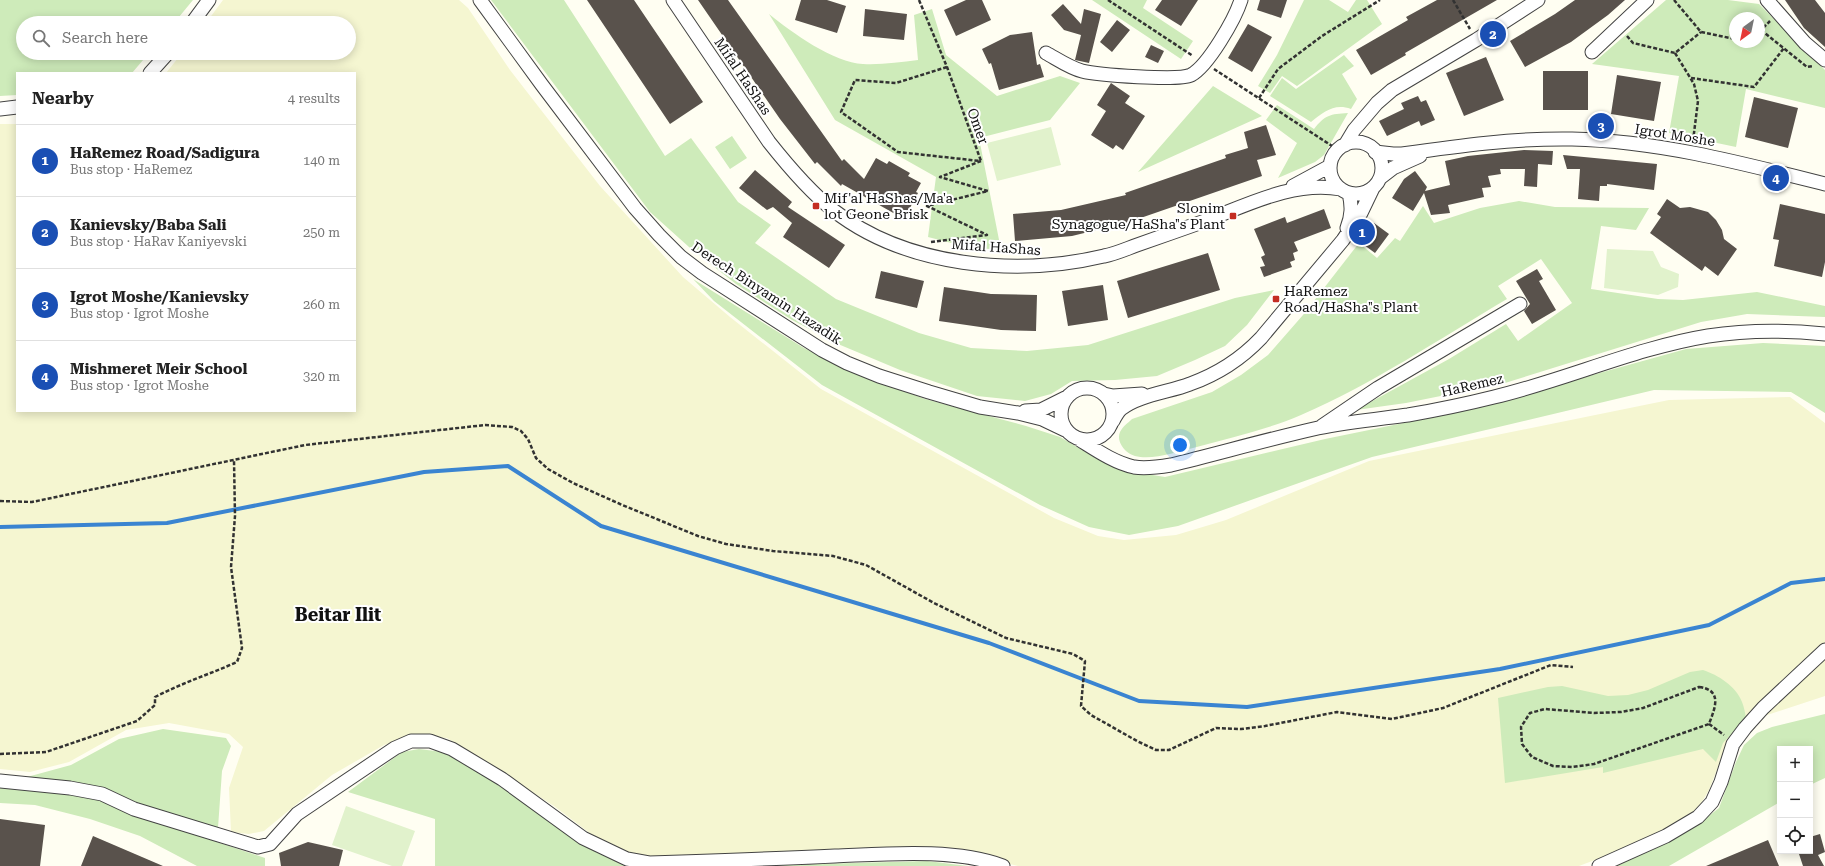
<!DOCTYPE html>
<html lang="en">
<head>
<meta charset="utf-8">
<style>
	:root { --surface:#fff; --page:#f2f2f2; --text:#222; --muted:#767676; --line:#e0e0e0; --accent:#c42d23 }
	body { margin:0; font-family:"Roboto Serif",serif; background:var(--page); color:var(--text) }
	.controls { position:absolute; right:12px; bottom:12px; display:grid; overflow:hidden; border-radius:0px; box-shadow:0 2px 10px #0003 }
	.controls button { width:36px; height:36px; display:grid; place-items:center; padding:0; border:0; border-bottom:1px solid var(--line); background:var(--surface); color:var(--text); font:20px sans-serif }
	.compass { position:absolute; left:1729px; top:12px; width:36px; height:36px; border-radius:50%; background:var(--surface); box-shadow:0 2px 10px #0003; rotate:213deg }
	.you { position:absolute; left:1180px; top:445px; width:14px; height:14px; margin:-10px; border:3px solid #fff; border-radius:50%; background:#1a73e8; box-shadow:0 0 0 6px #1a73e833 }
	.badge { display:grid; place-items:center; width:26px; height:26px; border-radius:50%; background:var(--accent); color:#fff; font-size:13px; font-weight:700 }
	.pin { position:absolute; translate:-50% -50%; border:2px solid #fff; box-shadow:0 1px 4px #0006 }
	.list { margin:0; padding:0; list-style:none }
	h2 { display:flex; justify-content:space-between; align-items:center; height:52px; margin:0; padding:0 16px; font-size:17px }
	h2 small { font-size:13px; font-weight:400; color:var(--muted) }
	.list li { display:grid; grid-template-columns:26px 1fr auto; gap:12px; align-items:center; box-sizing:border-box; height:72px; padding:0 16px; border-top:1px solid var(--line) }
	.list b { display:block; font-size:15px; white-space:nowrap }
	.list p { margin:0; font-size:13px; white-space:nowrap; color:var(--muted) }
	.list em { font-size:13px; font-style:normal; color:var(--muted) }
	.icon { flex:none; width:22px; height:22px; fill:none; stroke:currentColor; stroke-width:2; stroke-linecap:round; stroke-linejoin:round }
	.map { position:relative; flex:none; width:1825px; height:866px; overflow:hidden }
	.search { position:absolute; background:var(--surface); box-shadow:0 2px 10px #0003; left:16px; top:16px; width:340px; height:44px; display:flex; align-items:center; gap:10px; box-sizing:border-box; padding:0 14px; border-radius:22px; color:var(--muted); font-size:15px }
	.panel { position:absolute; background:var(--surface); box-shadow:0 2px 10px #0003; left:16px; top:72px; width:340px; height:340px; border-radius:0px }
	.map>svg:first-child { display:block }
</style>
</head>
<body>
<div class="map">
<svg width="1825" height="866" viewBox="0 0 1825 866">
	<rect width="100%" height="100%" fill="#fffef2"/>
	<!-- farmland -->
	<path fill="#f5f6d1" d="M223,0H459L468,8L510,70L600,186L683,277L730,317L821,389L1054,518L1098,536L1124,540L1176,535L1226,520L1369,461L1669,400L1790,397L1825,423V696L1743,723L1723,754L1709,790L1696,812L1650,839L1579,866H1018L942,847L696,858L637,856L608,847L554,806L447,738L413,736L384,745L332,775L264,831L249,834L231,832L229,788L243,747L229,734L169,723L126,730L69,762L30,772L0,769V124H17V411H355V73H166L182,53H349V23H206Z"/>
	<!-- green -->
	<path fill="#ceebba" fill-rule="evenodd" d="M0,0H193L174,23H23V53H149L132,73H17V95L0,96Z
		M491,0H564L665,156L691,138L738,202L771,225L755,243L836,299L919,333L971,348L1027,351L1088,345L1235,298L1274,290L1247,325L1225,346L1195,360L1157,376L1115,380L1072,381L1051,394L1025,401L977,396L900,370L838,344L792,320L736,284L689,247L650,212Z
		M1092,0H1147L1143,8L1193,41L1181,59Z
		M1304,0H1329L1348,12L1356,0H1367L1382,24L1297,86L1282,76L1270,93L1258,86L1277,55Z
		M1666,0H1728L1759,4L1825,70V108L1746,89L1736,147L1669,133L1679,76L1592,64ZM1735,18H1759V42H1735Z
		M932,9L946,55L997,96L1060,76L1080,83L1050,120L979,138L1001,250L967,247L928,237L936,177L835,120L769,14C791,32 834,63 863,64C881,65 900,62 918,60L914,15Z
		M1344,55L1354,66L1342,74L1357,99L1351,109C1334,103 1324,112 1311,122L1270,96L1282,78L1296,89Z
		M1213,86L1262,116L1138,172Z
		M1277,105L1314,129C1325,115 1330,114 1348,113L1324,155L1315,162L1278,178L1297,143L1266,120Z
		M732,136L747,158L730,169L715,147Z
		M1519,201L1555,207L1649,208L1636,230L1601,226L1591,289L1658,299L1683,300L1757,292L1825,306V317L1747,314L1701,322L1505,383L1406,403L1356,410L1449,359L1506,324L1518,341L1572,303L1541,259L1498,286L1507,299C1439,339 1373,384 1301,415C1266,430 1229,438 1193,448C1175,452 1141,465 1126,451C1121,446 1117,439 1120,432C1123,426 1128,423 1132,419L1212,392L1241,375L1268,355L1303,315L1359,243L1377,258L1395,238L1400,241L1423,206L1434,223L1480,208Z
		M693,279L804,348L856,373L925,399L1026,426L1060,437L1096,458L1128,471L1165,477L1325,439L1423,419L1567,382L1686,349L1763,343L1825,346V413L1791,392L1654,390L1372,457L1178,526L1129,535L1089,527L1040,505L822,385L714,301Z
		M1703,670C1718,675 1736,686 1742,702C1744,707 1745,712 1746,718L1723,743L1716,762L1703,749L1603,773V767L1505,783L1498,698L1548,687L1562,686L1608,696L1628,695L1648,690L1690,672Z
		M1825,714V778L1810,785V749H1780V802L1669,866H1610L1696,826L1719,808L1736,762L1744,745L1757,733L1772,727Z
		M163,729L226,738L231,746L222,771L217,842L265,858V866H197L140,836L90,819L35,805L0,803V774L27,777L71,765L119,739Z
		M419,749L443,752L464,762L572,835L637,866H435V819L348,792L402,752Z
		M927,861L968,866H748Z"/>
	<!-- pitch -->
	<path fill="#e1f2cc" d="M1051,127L1061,165L997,181L987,143Z
		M1607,249L1653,251L1661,267L1679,274L1678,287L1658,295L1604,288Z
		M346,806L415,831L402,866H392L332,845Z"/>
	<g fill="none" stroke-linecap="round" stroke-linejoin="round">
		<!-- stream -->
		<path stroke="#3a84d1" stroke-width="4" d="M0,527L167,523L424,472L508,466L601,526L989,643L1139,701L1247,707L1500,669L1709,625L1791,583L1825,579"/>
	</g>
	<!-- building -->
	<path fill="#59524c" d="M587,0H634L703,102L670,124Z
		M698,0H728L842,161L844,159L864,179L876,158L887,164L889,161L910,173L908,176L921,183L916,192L918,193L904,219L842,184L841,186L817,162L815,164L780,119Z
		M801,0H827L846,6L837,33L795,20Z
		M966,0H982L991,20L956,36L944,10Z
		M1162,0H1198L1181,26L1155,10Z
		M1260,0H1287L1281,18L1257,10Z
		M1437,0H1497L1405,53L1406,55L1371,75L1356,50L1408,20L1406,17Z
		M1575,0H1625L1608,15L1571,42L1525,67L1510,41L1555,14Z
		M1785,0H1815L1825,13V47L1804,28Z
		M1063,4L1081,24L1084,9L1101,14L1089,63L1075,60L1081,35L1064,30L1051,15Z
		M865,9L907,14L904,40L863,36Z
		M1117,20L1130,30L1112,52L1100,42Z
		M1248,24L1272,37L1252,72L1228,58Z
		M1032,32L1037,65L1040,64L1044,77L999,90L991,63L989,64L982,49L1010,35Z
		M1151,45L1164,51L1158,63L1145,57Z
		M1486,57L1504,100L1464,116L1446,73Z
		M1543,71H1588V110H1543Z
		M1617,75L1661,82L1654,121L1611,114Z
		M1111,83L1130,96L1125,103L1145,116L1123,150L1116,145L1113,149L1091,135L1106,111L1097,105Z
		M1418,96L1421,102L1426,100L1435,120L1421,126L1419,121L1387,136L1379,121L1404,109L1401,103Z
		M1754,97L1798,108L1788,148L1745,137Z
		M1266,125L1276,155L1257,160L1262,176L1129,222L1072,236L1015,241L1013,214L1061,210L1126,195L1125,193L1226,158L1225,155L1248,148L1244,132Z
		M1524,150L1553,151L1552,165L1538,164L1537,187L1524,186L1525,169H1500L1501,174L1488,176L1491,187L1482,188L1484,197L1448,205L1450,213L1431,215L1424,193L1413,211L1392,198L1404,179L1415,171L1427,187L1425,191L1450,185L1445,161L1468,156Z
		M1563,155L1657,164L1654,190L1607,184V186H1600L1599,201L1578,199L1580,169H1567Z
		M755,170L792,202L788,207L845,245L829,268L783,237L792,223L773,207L767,210L739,188Z
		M1667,199L1680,208L1690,207L1708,212L1716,220L1722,230L1724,239L1737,249L1718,276L1705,266L1702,271L1650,233L1661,217L1657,214Z
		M1780,204L1825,214V262L1822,277L1774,266L1779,240L1773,239Z
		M1324,209L1331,228L1294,242L1298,251L1293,253L1295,260L1290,262L1292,267L1264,277L1260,267L1265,266L1261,257L1265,255L1254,229L1285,217L1287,223Z
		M1374,223L1389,234L1375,253L1360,242Z
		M1208,253L1220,290L1128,318L1117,281Z
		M1537,269L1543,279L1539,281L1556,310L1532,324L1524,311L1530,304L1516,281Z
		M881,271L924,281L917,308L875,298Z
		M1103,285L1108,320L1068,326L1062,291Z
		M944,287L991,294L1037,295L1036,331L1001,330L939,321Z
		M0,819L45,825L40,866H0Z
		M1820,834L1825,852L1818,855L1824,866H1803L1798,851H1810V837Z
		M93,836L163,866H81Z
		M1768,840L1779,866H1706Z
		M308,842L343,850L339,866H281L279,853Z"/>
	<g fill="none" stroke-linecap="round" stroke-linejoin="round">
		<defs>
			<path id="minor" d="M480,0L542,85L635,208L659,235L681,257L702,273L822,350L847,363L879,376L929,392L980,407L1018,413L1042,419L1065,430
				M673,0L769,142C788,166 809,191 833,210C906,267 1016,277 1104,256C1115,254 1126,249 1137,245C1160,237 1182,229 1205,221C1247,205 1295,180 1341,189
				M1767,0L1805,43L1825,60
				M192,23L209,0
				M1592,52L1647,0
				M1046,53C1057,59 1070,68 1082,71C1097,75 1179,81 1191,75C1208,66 1235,19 1241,0
				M150,73L168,53
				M0,109L17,107
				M1330 168a26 26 0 1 1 52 0a26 26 0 1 1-52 0Z
				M1345,145L1354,130L1377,103L1392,90L1476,40L1538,0
				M1375,152L1393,154H1402C1458,146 1515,138 1572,139C1658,141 1742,163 1825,184
				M1380,178L1393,168L1420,156
				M1293,186L1330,166
				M1347,228C1352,215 1352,206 1349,193
				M1061 414a26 26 0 1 1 52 0a26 26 0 1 1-52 0Z
				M1104,394L1113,396L1142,394
				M1025,411L1041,410L1065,398
				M1113,421C1115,417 1118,412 1121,409C1138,395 1170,392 1190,384C1218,374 1241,359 1261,338L1343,240L1361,213L1373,188
				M1322,426L1378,388L1520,304
				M1080,440C1096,450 1115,463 1134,467C1146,469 1159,467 1171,465C1220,453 1269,439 1318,428C1348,422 1378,419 1408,415C1437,410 1466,404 1494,397C1566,380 1635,348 1708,336C1746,330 1786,330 1825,334
				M0,781L70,788L102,794L134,809L258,847L270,844L297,814L395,748L411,741H430L452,749L502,779L583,838L627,859L649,863C711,861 773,859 835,856C887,854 954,848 1003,866
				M1599,866L1666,836L1698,817L1712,802L1721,782L1733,744L1745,728L1763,708L1825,650"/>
		</defs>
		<!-- minor casing -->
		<use href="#minor" stroke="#434343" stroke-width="15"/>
		<!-- path -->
		<path stroke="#323232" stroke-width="2.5" stroke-dasharray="4 2" stroke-linecap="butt" d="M919,0L947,67L981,161
			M1108,0L1193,56
			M1453,0L1470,29
			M1674,0L1701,32L1735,39
			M1761,30L1807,67L1813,66
			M1759,32L1770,21
			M1627,36L1633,43L1675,53L1701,32
			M1675,53L1694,84L1698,101L1693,141
			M947,67L896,83L855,80L841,112L898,152L980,161
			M1214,69L1332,146
			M1691,78L1754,87L1784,48
			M1259,98L1278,69L1322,36L1380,0
			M931,242L987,235L927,206L988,191L940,177L981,161
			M0,501L32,502L305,445L485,425L512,427L521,431L528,439L536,458L548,469L573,483L620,504L698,536L726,544L773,551L833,556L866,565L934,603L1006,638L1073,654L1085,661L1081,706L1091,715L1137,741L1156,750H1169L1216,728L1241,729L1265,726L1337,712L1392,719L1443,708L1551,665L1573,667
			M1699,687C1723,690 1715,708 1709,724L1594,764L1572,767L1553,766L1532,757L1522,744L1521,727L1530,713L1545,709L1594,713L1621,712L1643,708Z
			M1709,724L1724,735
			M0,754L46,752L137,721L155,705V697C182,683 210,674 237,662L242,648L231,567L235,516L234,460"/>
		<!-- minor -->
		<use href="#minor" stroke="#fff" stroke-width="13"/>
	</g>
	<!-- markers -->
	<g fill="#c42d23" stroke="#fff" stroke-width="1.5">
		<rect x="812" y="202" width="8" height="8" rx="2"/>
		<rect x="1229" y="212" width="8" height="8" rx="2"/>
		<rect x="1272" y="295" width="8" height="8" rx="2"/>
	</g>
	<g text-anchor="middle" stroke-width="4" stroke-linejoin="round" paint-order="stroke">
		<!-- street labels -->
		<g font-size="14" fill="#101010" stroke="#fff">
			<text transform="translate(743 76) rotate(56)" y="5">Mifal HaShas</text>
			<text transform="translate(978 126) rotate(70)" y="5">Omer</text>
			<text transform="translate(1675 135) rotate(9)" y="5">Igrot Moshe</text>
			<text transform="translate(996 247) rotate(4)" y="5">Mifal HaShas</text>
			<text transform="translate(767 293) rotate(33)" y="5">Derech Binyamin Hazadik</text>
			<text transform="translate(1472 385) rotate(-13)" y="5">HaRemez</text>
		</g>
		<!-- poi labels -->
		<g font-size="14" fill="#101010" stroke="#fff" text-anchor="start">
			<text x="824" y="203">Mif'al HaShas/Ma'a<tspan x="824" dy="16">lot Geone Brisk</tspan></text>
			<text x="1225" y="213" text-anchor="end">Slonim<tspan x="1225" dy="16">Synagogue/HaSha"s Plant</tspan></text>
			<text x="1284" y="296">HaRemez<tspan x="1284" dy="16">Road/HaSha"s Plant</tspan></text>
		</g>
		<!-- district labels -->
		<g font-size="18" font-weight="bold" fill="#101010" stroke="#fff">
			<text x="338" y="621">Beitar Ilit</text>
		</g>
	</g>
</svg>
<div class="controls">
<button>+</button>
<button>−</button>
<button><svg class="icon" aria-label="locate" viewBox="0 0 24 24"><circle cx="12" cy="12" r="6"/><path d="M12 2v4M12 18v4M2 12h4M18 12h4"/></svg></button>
</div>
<svg class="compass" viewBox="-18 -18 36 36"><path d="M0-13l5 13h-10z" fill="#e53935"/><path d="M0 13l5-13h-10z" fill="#767676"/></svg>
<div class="you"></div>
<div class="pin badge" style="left:1362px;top:232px;background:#1a4fb4">1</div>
<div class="pin badge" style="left:1493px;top:34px;background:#1a4fb4">2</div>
<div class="pin badge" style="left:1601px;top:126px;background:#1a4fb4">3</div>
<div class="pin badge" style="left:1776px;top:178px;background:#1a4fb4">4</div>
<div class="search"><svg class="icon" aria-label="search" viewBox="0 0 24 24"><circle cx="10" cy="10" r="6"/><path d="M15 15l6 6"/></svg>Search here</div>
<section class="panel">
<h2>Nearby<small>4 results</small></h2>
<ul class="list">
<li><span class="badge" style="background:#1a4fb4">1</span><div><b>HaRemez Road/Sadigura</b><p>Bus stop · HaRemez</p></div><em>140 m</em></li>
<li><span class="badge" style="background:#1a4fb4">2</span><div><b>Kanievsky/Baba Sali</b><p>Bus stop · HaRav Kaniyevski</p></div><em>250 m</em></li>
<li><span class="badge" style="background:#1a4fb4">3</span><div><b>Igrot Moshe/Kanievsky</b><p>Bus stop · Igrot Moshe</p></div><em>260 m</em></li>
<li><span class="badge" style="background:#1a4fb4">4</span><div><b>Mishmeret Meir School</b><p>Bus stop · Igrot Moshe</p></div><em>320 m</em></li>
</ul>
</section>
</div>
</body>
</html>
